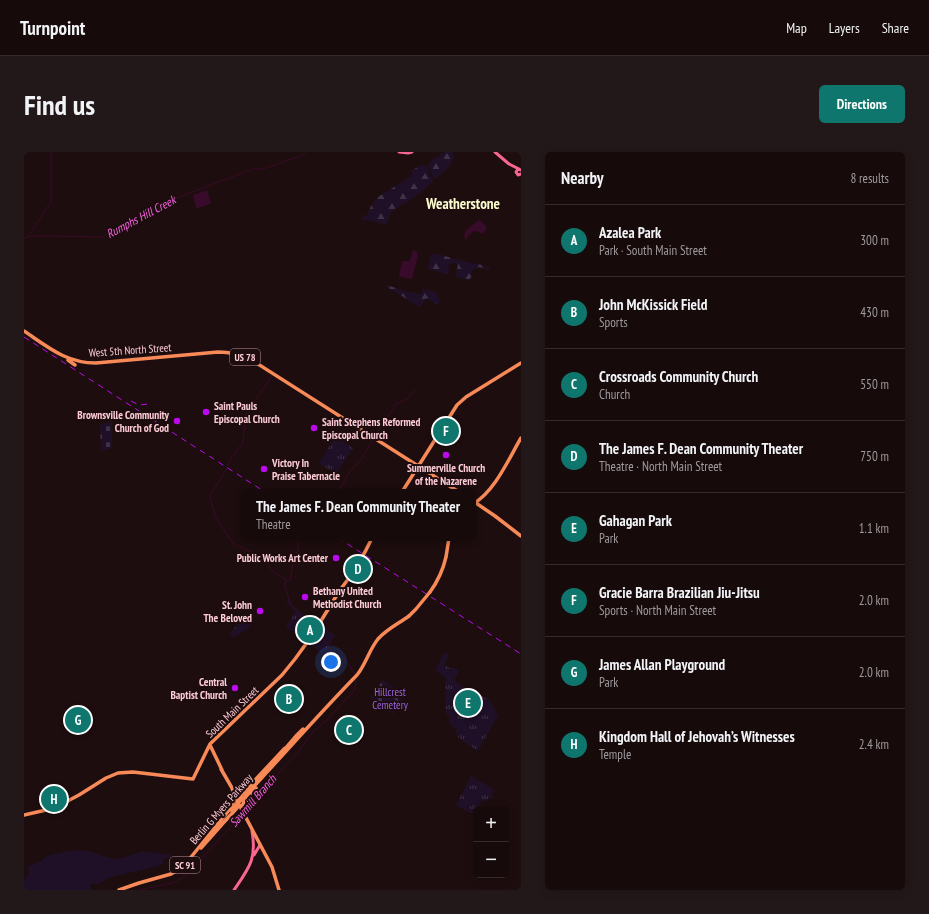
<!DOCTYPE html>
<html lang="en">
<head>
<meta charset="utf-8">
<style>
	:root { --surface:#160a0b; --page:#231819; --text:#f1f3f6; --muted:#9e9a9d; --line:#352b2c; --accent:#0f766e }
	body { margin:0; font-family:"PT Sans Narrow",sans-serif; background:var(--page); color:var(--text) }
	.controls { position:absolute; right:12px; bottom:12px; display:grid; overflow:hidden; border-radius:6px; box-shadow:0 2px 10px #0003 }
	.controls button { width:36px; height:36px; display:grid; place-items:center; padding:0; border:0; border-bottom:1px solid var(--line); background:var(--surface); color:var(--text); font:20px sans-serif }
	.you { position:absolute; left:307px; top:510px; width:14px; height:14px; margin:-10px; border:3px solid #fff; border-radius:50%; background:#1a73e8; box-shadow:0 0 0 6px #1a73e833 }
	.badge { display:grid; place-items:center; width:26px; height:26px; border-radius:50%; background:var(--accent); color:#fff; font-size:13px; font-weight:700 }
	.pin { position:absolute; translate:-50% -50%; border:2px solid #fff; box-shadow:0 1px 4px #0006 }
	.popup { position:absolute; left:216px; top:337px; width:236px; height:52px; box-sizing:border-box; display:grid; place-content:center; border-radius:6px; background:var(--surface); filter:drop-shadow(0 1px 3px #0005); font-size:13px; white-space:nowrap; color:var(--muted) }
	.popup b { font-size:15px; color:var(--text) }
	.popup::after { content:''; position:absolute; left:50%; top:100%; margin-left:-8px; border:8px solid transparent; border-top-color:var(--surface) }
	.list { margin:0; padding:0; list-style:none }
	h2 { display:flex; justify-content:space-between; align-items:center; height:52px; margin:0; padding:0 16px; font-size:17px }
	h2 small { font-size:13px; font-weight:400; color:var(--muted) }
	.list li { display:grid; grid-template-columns:26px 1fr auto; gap:12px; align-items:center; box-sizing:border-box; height:72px; padding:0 16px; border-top:1px solid var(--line) }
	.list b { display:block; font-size:15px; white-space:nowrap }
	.list p { margin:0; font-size:13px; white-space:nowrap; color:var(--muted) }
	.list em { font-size:13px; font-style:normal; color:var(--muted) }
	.map { position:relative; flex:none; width:497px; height:738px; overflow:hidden; border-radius:6px }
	header { display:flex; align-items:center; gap:24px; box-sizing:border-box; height:56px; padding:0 20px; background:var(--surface); border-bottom:1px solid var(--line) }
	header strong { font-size:19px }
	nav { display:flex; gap:22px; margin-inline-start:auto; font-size:14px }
	.intro { display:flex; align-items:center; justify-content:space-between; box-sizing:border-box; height:96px; padding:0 24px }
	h1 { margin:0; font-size:28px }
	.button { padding:10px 18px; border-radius:6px; background:var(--accent); color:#fff; font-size:14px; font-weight:700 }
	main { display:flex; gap:24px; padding:0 24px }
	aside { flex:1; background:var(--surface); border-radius:6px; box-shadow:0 2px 10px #0003 }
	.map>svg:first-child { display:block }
</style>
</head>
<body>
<header>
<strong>Turnpoint</strong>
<nav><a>Map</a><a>Layers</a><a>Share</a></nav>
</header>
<div class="intro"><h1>Find us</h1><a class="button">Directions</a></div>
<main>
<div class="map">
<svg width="497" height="738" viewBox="0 0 497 738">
	<defs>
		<pattern id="forest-firs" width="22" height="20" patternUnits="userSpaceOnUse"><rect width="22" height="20" fill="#1f1028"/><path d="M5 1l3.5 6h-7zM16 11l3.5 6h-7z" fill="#403246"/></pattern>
		<pattern id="cemetery-stones" width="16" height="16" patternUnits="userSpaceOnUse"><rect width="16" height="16" fill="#1f1028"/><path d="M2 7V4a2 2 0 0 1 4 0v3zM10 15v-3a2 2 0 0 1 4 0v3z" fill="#403246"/></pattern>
		<pattern id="park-tufts" width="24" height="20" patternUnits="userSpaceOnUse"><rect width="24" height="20" fill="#1f1028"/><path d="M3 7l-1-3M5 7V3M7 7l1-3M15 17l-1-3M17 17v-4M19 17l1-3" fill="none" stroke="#403246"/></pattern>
	</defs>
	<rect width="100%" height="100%" fill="#1e0d0f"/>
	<!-- grass -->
	<path fill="#1f1028" d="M257,540L274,544L272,552H270V555L258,552V550L255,549Z
		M51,698L69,700L75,703L91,707H95L117,700H126L148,703V704L139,707V712L138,713L84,726L75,732H67L66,738H0V728L5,722L4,714L18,709L19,706C29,701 40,700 51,698Z"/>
	<!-- forest -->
	<path fill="url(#forest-firs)" d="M421,0H427L430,3C429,13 419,22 410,27L404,13L408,8Z
		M397,13L402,14L403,16L409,29C403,35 396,41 389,46C377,54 365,57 363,73L339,67L338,66V63L342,65L347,54L354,45L370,35L387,24L388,22L387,19Z
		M407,102L413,103L414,102C424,105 434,108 443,110C451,112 459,112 466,116L465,118L455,115L450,117H449L447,121L448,124L445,128L433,125L432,123L434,112C431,110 428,111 425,113L424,122L404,117Z
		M363,133L380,139L395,142H397L399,137L412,140L413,142L414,145L416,148L414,152H412L402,146L396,155L363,135L362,134Z"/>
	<!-- cemetery -->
	<path fill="url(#cemetery-stones)" d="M88,270V296L77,299L76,273Z
		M359,528L381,543L369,562L347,546Z"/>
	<!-- park -->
	<path fill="url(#park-tufts)" d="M311,285L329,296L312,322L295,311Z
		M265,448L268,454L273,458L311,483L299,502L284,490L283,488L262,475L271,461L267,454L262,450Z
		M222,464L228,471L222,478L209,485L206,481Z
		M421,500L425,503L420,513L427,517L429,515L435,519L430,528L453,548L457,543L465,548L474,563L454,599L439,589L433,584L432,577L425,571V563L422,562L421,530L423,526L411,518Z
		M447,624L464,634L469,637L468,645L460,649L459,647L455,652L459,656L457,657H452V660L447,661L432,653Z"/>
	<!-- water -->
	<path fill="#390b2a" d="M183,38L187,51L178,55L172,56L169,43Z
		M455,68L462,74C462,77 461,81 458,82C449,76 447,80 442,88L440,84L442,78Z
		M389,98L392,99L394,104L388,127L376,125L375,124L378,109H385L387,106Z"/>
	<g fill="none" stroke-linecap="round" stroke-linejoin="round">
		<!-- stream -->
		<path stroke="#390b2a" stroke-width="1" d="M231,17H238L242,16L279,3L282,0
			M4,85L27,50V0
			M0,86L8,84H23L78,85L147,48L229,17
			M235,243L248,224
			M350,285L368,259L372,252L383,247L392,237
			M340,303L349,287
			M203,315L207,306L219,291L222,261L234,244
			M203,316L186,344L187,350L192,366L209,391L235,404L250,420L261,427V435L265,447L268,454L272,458L278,469L288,479
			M316,337L326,319L340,304
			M314,340L316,338
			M262,429L266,428L270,407L274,397V390L275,386
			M291,481L300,487L306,498L311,502L321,508
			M322,509L331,522
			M221,659L273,601L291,578L302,569L328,541C332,537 332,531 331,526
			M115,738L152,730L165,721L218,662"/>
		<!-- secondary -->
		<path stroke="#f96791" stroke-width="3" d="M375,0L384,1L388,0
			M471,0L485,12L495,17
			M497,18L494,17L492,20L494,23L497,22
			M230,703L236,693
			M210,738C225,716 233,707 228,679"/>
		<!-- primary -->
		<path stroke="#f88a58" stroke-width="3.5" d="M0,179C24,195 42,211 72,211L194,200C205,200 216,202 226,207L435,340
			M44,208L51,213
			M378,340L433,253L442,245L497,211
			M449,349L471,364L497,384
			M449,352C471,339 484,308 497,286
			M406,440C414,429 419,418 422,405C423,399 424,392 425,386
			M186,593L198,618
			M261,597L273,583L279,577
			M197,617L208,636L210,643L248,715L255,738
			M222,643C259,603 295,562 333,523C342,512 345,498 354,487C363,477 374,472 385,464
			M212,657C215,652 214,646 218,642L261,596
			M218,657C218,648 226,642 232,636
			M204,658L210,650L212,645
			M0,663L22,658L38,652L55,643L82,626L94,621L109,620L169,627L186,592L258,523L271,507L287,485L316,438L325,426L341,400L348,386
			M177,696L201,669L213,656
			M95,738L115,731L147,722L159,715L206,657"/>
		<!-- rail -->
		<path stroke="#bb0aeb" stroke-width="1" stroke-dasharray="6 5" stroke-linecap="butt" d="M0,185L241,340
			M107,249L115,253L125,252
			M314,386L497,502"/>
		<!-- primary-bridge -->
		<path stroke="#f88a58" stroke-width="3.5" d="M385,464L392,457L406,440
			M207,658L222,643"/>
	</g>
	<!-- markers -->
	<g fill="#bb0aeb" stroke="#1e0d0f" stroke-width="1.5">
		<circle cx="182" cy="260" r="4"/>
		<circle cx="153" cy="269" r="4"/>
		<circle cx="290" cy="276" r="4"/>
		<circle cx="422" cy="303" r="4"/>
		<circle cx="240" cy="317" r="4"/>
		<circle cx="312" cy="406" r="4"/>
		<circle cx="281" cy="445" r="4"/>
		<circle cx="236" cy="459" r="4"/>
		<circle cx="211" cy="536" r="4"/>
	</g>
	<g text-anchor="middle" stroke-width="4" stroke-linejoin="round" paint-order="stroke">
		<!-- shield labels -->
		<g fill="#1e0d0f" stroke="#ba939a" stroke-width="1">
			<rect x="206" y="197" width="30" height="16" rx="3"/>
			<rect x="146" y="705" width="30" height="16" rx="3"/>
		</g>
		<g font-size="10" font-weight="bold" fill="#fdccd6">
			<text x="221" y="209">US 78</text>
			<text x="161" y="717">SC 91</text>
		</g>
		<!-- street labels -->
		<g font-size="11" fill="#fdccd6" stroke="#1e0d0f">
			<text transform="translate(106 198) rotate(-4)" y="4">West 5th North Street</text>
			<text transform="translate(208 560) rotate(-44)" y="4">South Main Street</text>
			<text transform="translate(197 657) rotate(-49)" y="4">Berlin G Myers Parkway</text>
		</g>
		<!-- poi labels -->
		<g font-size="11" font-weight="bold" fill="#fdccd6" stroke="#1e0d0f" text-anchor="start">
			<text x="190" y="258">Saint Pauls<tspan x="190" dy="13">Episcopal Church</tspan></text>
			<text x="145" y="267" text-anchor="end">Brownsville Community<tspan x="145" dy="13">Church of God</tspan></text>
			<text x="298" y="274">Saint Stephens Reformed<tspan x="298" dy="13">Episcopal Church</tspan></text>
			<text x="248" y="315">Victory In<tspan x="248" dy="13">Praise Tabernacle</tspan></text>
			<text x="422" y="320" text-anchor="middle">Summerville Church<tspan x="422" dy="13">of the Nazarene</tspan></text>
			<text x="304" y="410" text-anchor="end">Public Works Art Center</text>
			<text x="289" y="443">Bethany United<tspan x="289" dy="13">Methodist Church</tspan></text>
			<text x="228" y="457" text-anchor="end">St. John<tspan x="228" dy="13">The Beloved</tspan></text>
			<text x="203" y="534" text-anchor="end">Central<tspan x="203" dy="13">Baptist Church</tspan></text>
		</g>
		<!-- park labels -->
		<g font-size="11" fill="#9864db" stroke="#1e0d0f">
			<text x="366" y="544">Hillcrest<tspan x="366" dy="13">Cemetery</tspan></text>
		</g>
		<!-- water labels -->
		<g font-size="12" font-style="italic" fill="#f85fe1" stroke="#1e0d0f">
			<text transform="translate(117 65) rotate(-28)" y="4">Rumphs Hill Creek</text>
			<text transform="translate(229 649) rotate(-49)" y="4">Sawmill Branch</text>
		</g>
		<!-- district labels -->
		<g font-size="15" font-weight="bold" fill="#fbfdce" stroke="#1e0d0f">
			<text x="439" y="57">Weatherstone</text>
		</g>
	</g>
</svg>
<div class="controls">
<button>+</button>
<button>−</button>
</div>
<div class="you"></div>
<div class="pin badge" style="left:286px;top:478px">A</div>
<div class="pin badge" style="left:265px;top:547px">B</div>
<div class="pin badge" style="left:325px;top:578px">C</div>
<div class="pin badge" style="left:334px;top:417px">D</div>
<div class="popup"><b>The James F. Dean Community Theater</b>Theatre</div>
<div class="pin badge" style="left:444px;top:551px">E</div>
<div class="pin badge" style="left:422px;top:279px">F</div>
<div class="pin badge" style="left:54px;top:568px">G</div>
<div class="pin badge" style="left:30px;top:647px">H</div>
</div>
<aside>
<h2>Nearby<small>8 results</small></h2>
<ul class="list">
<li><span class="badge">A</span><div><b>Azalea Park</b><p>Park · South Main Street</p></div><em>300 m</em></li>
<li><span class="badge">B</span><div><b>John McKissick Field</b><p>Sports</p></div><em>430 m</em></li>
<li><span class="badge">C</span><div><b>Crossroads Community Church</b><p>Church</p></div><em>550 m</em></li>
<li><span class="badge">D</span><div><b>The James F. Dean Community Theater</b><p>Theatre · North Main Street</p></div><em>750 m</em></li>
<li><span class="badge">E</span><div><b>Gahagan Park</b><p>Park</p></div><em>1.1 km</em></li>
<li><span class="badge">F</span><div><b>Gracie Barra Brazilian Jiu-Jitsu</b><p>Sports · North Main Street</p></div><em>2.0 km</em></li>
<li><span class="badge">G</span><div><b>James Allan Playground</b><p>Park</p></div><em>2.0 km</em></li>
<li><span class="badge">H</span><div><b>Kingdom Hall of Jehovah’s Witnesses</b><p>Temple</p></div><em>2.4 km</em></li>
</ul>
</aside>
</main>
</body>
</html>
